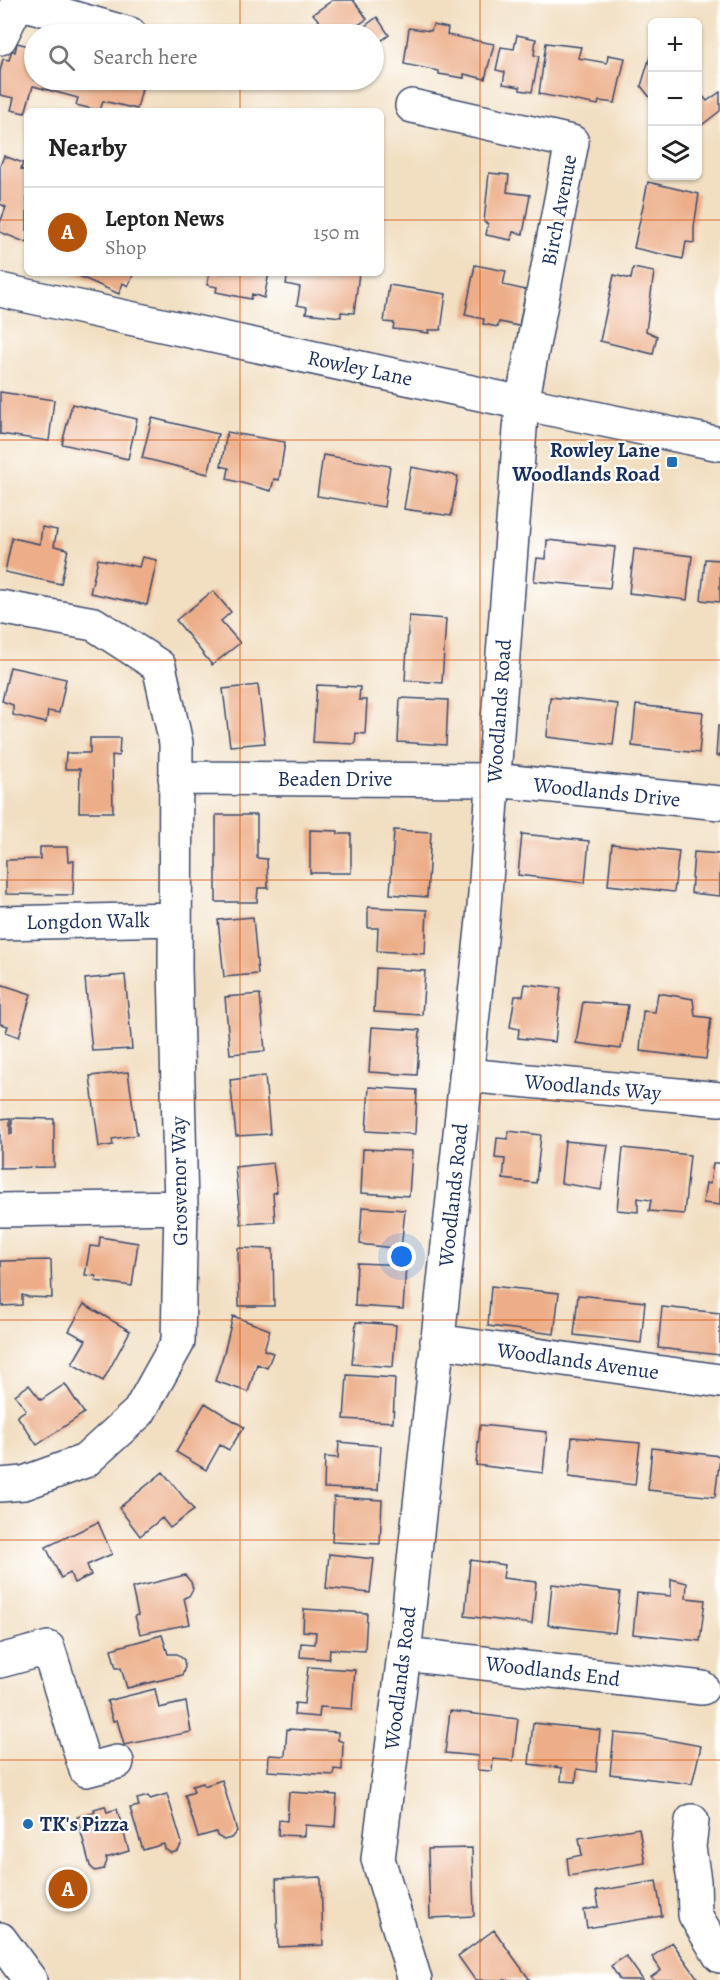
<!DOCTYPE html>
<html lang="en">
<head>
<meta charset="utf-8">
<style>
	:root { --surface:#fff; --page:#f6f6f6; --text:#222; --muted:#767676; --line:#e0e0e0; --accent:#b45309 }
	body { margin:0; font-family:Alegreya,serif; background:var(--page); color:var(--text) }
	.controls { position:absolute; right:18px; top:18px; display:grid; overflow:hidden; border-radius:9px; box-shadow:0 2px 4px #0004 }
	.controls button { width:54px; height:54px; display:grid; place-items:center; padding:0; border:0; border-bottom:2px solid var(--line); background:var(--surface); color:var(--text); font:30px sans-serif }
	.you { position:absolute; left:402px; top:1257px; width:21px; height:21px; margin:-15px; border:4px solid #fff; border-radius:50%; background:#1a73e8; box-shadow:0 0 0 9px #1a73e833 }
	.badge { display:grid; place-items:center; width:39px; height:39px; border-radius:50%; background:var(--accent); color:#fff; font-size:20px; font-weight:700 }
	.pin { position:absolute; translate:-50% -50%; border:3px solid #fff; box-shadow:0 2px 6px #0006 }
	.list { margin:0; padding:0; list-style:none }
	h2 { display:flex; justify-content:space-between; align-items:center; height:78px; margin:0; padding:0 24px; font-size:26px }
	h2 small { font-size:20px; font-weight:400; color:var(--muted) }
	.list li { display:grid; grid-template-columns:39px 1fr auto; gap:18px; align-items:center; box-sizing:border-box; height:90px; padding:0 24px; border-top:2px solid var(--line) }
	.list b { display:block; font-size:22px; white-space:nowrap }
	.list p { margin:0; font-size:20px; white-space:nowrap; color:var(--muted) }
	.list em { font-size:20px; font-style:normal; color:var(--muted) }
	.icon { flex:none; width:33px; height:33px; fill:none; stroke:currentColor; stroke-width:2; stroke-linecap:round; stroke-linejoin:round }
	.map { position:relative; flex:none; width:720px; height:1980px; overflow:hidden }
	.search { position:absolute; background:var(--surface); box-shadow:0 2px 4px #0004; left:24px; top:24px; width:360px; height:66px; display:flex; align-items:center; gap:15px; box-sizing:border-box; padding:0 21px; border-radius:33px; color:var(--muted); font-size:22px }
	.panel { position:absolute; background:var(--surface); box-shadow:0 2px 4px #0004; left:24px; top:108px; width:360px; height:168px; border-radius:9px }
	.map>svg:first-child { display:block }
</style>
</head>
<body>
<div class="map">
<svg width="720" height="1980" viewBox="0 0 720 1980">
	<rect width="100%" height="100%" fill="#fff"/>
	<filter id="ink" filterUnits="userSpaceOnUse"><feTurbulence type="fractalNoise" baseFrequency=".0167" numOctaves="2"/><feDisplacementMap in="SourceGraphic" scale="12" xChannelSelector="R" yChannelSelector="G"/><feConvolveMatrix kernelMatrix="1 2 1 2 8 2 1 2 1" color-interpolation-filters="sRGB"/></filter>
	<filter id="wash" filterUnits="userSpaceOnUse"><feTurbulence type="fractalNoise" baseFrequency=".008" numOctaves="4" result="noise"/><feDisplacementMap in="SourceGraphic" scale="24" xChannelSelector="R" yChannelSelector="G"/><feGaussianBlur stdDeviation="1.35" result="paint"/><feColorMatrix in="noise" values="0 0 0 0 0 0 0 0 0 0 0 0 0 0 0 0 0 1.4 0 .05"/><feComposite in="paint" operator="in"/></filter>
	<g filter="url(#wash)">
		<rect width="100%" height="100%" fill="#f2dfc2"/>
		<g id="blocks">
			<!-- building -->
			<path fill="#ecad88" d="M333,0H353L363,13L367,19L355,27L357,32L377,17L389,35L374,46V34H317L326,29L313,14Z
				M433,25L448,28L447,35L494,44L485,79L464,74V78L439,74V71L404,64L409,28L431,31Z
				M517,35L536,39L534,55L539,56L532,92L520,90V87L503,84L505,72L496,70L501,47L514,49Z
				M17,43L33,47L30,56L34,57V80H131L129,84L142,89L137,109L103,101L100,111L76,105L78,98L33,86L25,113L11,110L14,98L0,95V71L3,59L9,60L12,50L15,52Z
				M546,43L581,47L578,58L607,63L608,55L625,58L615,103L599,101L598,105L539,94Z
				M652,50V100L641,86Z
				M303,80H328L316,88L310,81L306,84Z
				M698,90L707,101L720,92V111L698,128Z
				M4,156L23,163L21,169L27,172V243L0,232V223L6,207L0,204V166Z
				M489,173L509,175L507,192L530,195L523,234L513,232L511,240L486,235L488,224L484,222Z
				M648,182L699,194L694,227V243L686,242L683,259L634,248Z
				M475,265L506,271L503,285L526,290L519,326L499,322L498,327L483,324L484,319L465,315Z
				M633,268L654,272L646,331L657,336L653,354L600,341L614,275L631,279Z
				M72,273H134L128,286L123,283L119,294Z
				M209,273H269L264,298L252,294L251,299L216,292L217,287L207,285Z
				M288,273H359L354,313L341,312V317L306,313L307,307L297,305L300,287L286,284Z
				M389,285L446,294L441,330H428L429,333L413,331L393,329L394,323L384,322Z
				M0,392L54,400L49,441L0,434Z
				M72,404L137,419L128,459L62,444Z
				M152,418L218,434L208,474L142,458Z
				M227,432L285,442L279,480L274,479L271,491L227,479L229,468L221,466Z
				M323,455L390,466L384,507L317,496Z
				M411,467L458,476L451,516L404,509Z
				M42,527L57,530L54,546L68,549L61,584L5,572L12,538L40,544Z
				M547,540L615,547L610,588L534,581L537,558L546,559Z
				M634,549L692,556L687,600L629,593Z
				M142,557L157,560L147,605L90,593L98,559L139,567Z
				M705,559L720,560V602L701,600Z
				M213,591L231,612L221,621L240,643L212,665L176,620Z
				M409,616L446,619L442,683L405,680Z
				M10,667L66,679L59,713L48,711L46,723L13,715V705L2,701Z
				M258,685L265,743L230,746L223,689Z
				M317,685L360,687L359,700H367L365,734L356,733L355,744L313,742Z
				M550,697L618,704L613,745L547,737Z
				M400,698L448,700L446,745L398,742Z
				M636,705L703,712L699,753L632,746Z
				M718,726H720V756H716Z
				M90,738H120L119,756L112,755L113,812H79L80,769H65L66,753H90Z
				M216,815H257V858L267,859L268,888H258L257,902H216Z
				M310,830L338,831V834H351V873H310Z
				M394,830L431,832L427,897L390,894Z
				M522,834L589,841L585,883L518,875Z
				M612,844L679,851L674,892L608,885Z
				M40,847H67L68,861H74L73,895L6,894V860L40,859Z
				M694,852L720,854V896L691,893Z
				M368,907L427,910L425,954L377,951L378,928H368Z
				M253,917L258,974L224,977L218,920Z
				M376,968L425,971L422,1015L374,1012Z
				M125,975L132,1049L92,1051L85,979Z
				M0,984L31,994L19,1037L6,1032L8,1026L0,1024Z
				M525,984L561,988L555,1042L518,1038L519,1029L510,1027L515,996H523Z
				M658,993L693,999L695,1016L711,1018L706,1059L640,1051L643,1011L655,1012Z
				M260,994L265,1051L230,1054L225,997Z
				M583,1002L628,1005L621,1049L576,1043Z
				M372,1027L420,1030L417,1075L369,1072Z
				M128,1072L137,1135L112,1139L113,1145L99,1147L90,1076Z
				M265,1076L270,1134L236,1136L230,1080Z
				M369,1087L417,1090L415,1134L366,1131Z
				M10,1118V1134H12V1118L54,1119V1167L0,1168V1119Z
				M508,1131L541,1135L536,1183L503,1179L505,1159L495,1158L497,1138L508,1139Z
				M565,1141L608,1145L601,1190L561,1183Z
				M623,1148L690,1155L684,1214L649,1211L651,1200L638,1198V1212L617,1210Z
				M363,1149L412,1151L409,1196L361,1193Z
				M273,1163L277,1192L273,1193L275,1222L241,1224L235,1167Z
				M713,1163H720V1205L703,1203L706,1183L710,1184Z
				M362,1207L405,1210L401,1249L360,1244Z
				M100,1237L138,1243L132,1286L95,1281L96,1276L85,1275L90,1246L99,1247Z
				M238,1248L273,1249L274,1306H239Z
				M51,1260L52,1298L29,1297L22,1295V1305L2,1306L1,1261Z
				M357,1263L406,1265L403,1309L355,1306Z
				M491,1286L559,1293L554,1334L488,1326Z
				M578,1295L645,1302L641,1343L574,1335Z
				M84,1304L130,1331L103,1381L72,1364L86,1340L69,1331Z
				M662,1307L720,1313V1355L658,1348Z
				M233,1316L270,1330L264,1350L273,1353L267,1368L257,1364L248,1392L215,1381L224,1353Z
				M356,1322L396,1325L393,1367L352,1364Z
				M347,1375L395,1378L393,1422L344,1419Z
				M65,1384L84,1413L37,1445L17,1416L26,1410L15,1395L29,1385L41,1400Z
				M205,1403L244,1427L229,1450L220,1445L206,1470L176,1452Z
				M480,1425L547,1432L543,1473L476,1465Z
				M572,1437L640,1443L635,1485L569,1477Z
				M339,1442L381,1446L378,1490L324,1488L325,1457L338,1458Z
				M652,1448L720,1456L715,1497L648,1490Z
				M163,1472L194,1510L170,1528L162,1518L140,1536L119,1508Z
				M334,1497L382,1500L380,1544L332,1542Z
				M98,1522L112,1554L87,1565L91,1575L74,1583L70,1573L61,1578L46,1547Z
				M329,1554L374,1559L370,1593L326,1588Z
				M470,1560L505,1565L503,1578L536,1582L532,1624L465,1616Z
				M185,1575L191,1582L193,1589L189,1596L184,1598L190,1624L140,1634L135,1616L138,1615L132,1588Z
				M671,1579L687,1583L686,1598L705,1600L700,1641L633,1634L637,1593L671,1596Z
				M552,1584L620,1592L615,1633L548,1625Z
				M304,1609L367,1613L365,1651L330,1649L329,1659L300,1657L301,1643L315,1644L316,1632L303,1631Z
				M162,1635L168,1654H177L184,1660L185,1667L182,1675L127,1688L121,1668H116L111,1649Z
				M308,1667L355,1670L352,1709L320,1707L319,1717L294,1715L295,1703L304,1704Z
				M155,1689L159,1708L186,1702L191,1732L124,1745L117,1720L113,1721L107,1701Z
				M450,1711L518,1719L513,1761L493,1759L492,1771L477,1770L478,1756L445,1753Z
				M533,1723L600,1730L596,1772L577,1769L576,1782L561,1781L562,1768L529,1764Z
				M287,1729L338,1732V1740L343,1742L342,1770L334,1769V1775L268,1771L269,1755L285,1756Z
				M614,1733L647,1736L701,1746L692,1784L610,1774Z
				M222,1780L237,1831L231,1838L224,1840L217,1836L216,1832L198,1837L185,1795L194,1792L192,1786L203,1783L204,1786Z
				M289,1792L337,1795L335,1827L305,1825L304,1836L278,1835L279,1820L287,1821Z
				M167,1794L182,1843L178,1851L171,1853L165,1849L164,1844L143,1850L130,1808L139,1806L137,1799L148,1796L150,1799Z
				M105,1806L107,1812L117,1809L129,1851L106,1858L107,1861L104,1869L95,1871L90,1866L77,1817L95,1812L94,1809Z
				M639,1828L645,1863L569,1876L567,1858L582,1855L579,1838Z
				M472,1848L474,1916L430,1918L428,1849Z
				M321,1877L323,1945L278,1947L276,1879Z
				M656,1881L662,1916L587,1928L584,1910L599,1907L596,1891Z
				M494,1930L514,1958L530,1980H475L458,1956Z
				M672,1942L699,1980H654L651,1977L661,1970L652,1957Z
				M626,1956L643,1980H620L611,1966Z"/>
		</g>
	</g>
	<g filter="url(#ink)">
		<use href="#blocks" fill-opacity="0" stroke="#3b496d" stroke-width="1.5"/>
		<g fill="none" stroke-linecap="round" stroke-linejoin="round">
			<defs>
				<path id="minor" d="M18,2L130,34
					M0,38L19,0
					M412,106L572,142L522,403L483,920L404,1654L378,1859L415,1980
					M0,607L94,624L159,666L176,743L175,968L181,1207L178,1342L139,1412L85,1461L24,1483L0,1485
					M175,778L494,780L720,803
					M0,923L175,919
					M466,1075L720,1099
					M0,1210L181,1207
					M437,1341L720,1381
					M404,1654L702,1688
					M0,1661L48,1648L86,1770L117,1762
					M692,1821L689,1847L694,1881L695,1915L720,1956
					M0,1939L30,1980"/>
				<path id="major" d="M0,290L522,403L720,444"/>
			</defs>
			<!-- minor casing -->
			<use href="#minor" stroke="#3b496d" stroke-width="36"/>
			<!-- major casing -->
			<use href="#major" stroke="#3b496d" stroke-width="36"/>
			<!-- minor -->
			<use href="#minor" stroke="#fff" stroke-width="33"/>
			<!-- major -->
			<use href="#major" stroke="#fff" stroke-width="33"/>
		</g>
	</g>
	<!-- grid -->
	<path fill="none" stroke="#d45514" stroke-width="1.5" stroke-opacity="0.55" d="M240,0V34M480,0V1980M240,80V111M0,220H27M381,220H720M240,273V1980M0,440H720M0,660H720M0,880H720M0,1100H720M0,1320H720M0,1540H720M0,1760H720"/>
	<!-- markers -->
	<g fill="#1f6fb2" stroke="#fff" stroke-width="2">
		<rect x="666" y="456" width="12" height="12" rx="3"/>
		<circle cx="28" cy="1824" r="6"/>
	</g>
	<g text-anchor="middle" stroke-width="4.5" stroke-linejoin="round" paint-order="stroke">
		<!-- street labels -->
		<g font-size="21" fill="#1b2f5e" stroke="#fff">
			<text transform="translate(559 210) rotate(-79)" y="7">Birch Avenue</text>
			<text transform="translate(360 368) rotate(12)" y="7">Rowley Lane</text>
			<text transform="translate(499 711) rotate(-86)" y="7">Woodlands Road</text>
			<text x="335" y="786">Beaden Drive</text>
			<text transform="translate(607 792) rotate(6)" y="7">Woodlands Drive</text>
			<text transform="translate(88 921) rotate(-1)" y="7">Longdon Walk</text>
			<text transform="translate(593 1087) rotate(5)" y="7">Woodlands Way</text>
			<text transform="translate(179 1181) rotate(-91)" y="7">Grosvenor Way</text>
			<text transform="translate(453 1195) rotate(-84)" y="7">Woodlands Road</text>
			<text transform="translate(578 1361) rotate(8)" y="7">Woodlands Avenue</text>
			<text transform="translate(553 1671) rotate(7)" y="7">Woodlands End</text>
			<text transform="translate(400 1678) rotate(-83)" y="7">Woodlands Road</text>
		</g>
		<!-- poi labels -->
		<g font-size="21" font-weight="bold" fill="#1b2f5e" stroke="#fff" text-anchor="end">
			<text x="660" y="457">Rowley Lane<tspan x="660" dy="24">Woodlands Road</tspan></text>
			<text x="40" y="1831" text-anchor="start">TK's Pizza</text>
		</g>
	</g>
</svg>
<div class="controls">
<button>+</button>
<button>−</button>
<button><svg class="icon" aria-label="layers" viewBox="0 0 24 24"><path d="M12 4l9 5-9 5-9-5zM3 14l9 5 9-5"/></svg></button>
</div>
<div class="you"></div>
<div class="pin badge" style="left:68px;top:1889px">A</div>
<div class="search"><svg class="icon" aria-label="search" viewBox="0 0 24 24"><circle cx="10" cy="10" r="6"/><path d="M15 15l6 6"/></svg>Search here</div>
<section class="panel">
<h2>Nearby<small></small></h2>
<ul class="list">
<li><span class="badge">A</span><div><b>Lepton News</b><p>Shop</p></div><em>150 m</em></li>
</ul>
</section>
</div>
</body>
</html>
